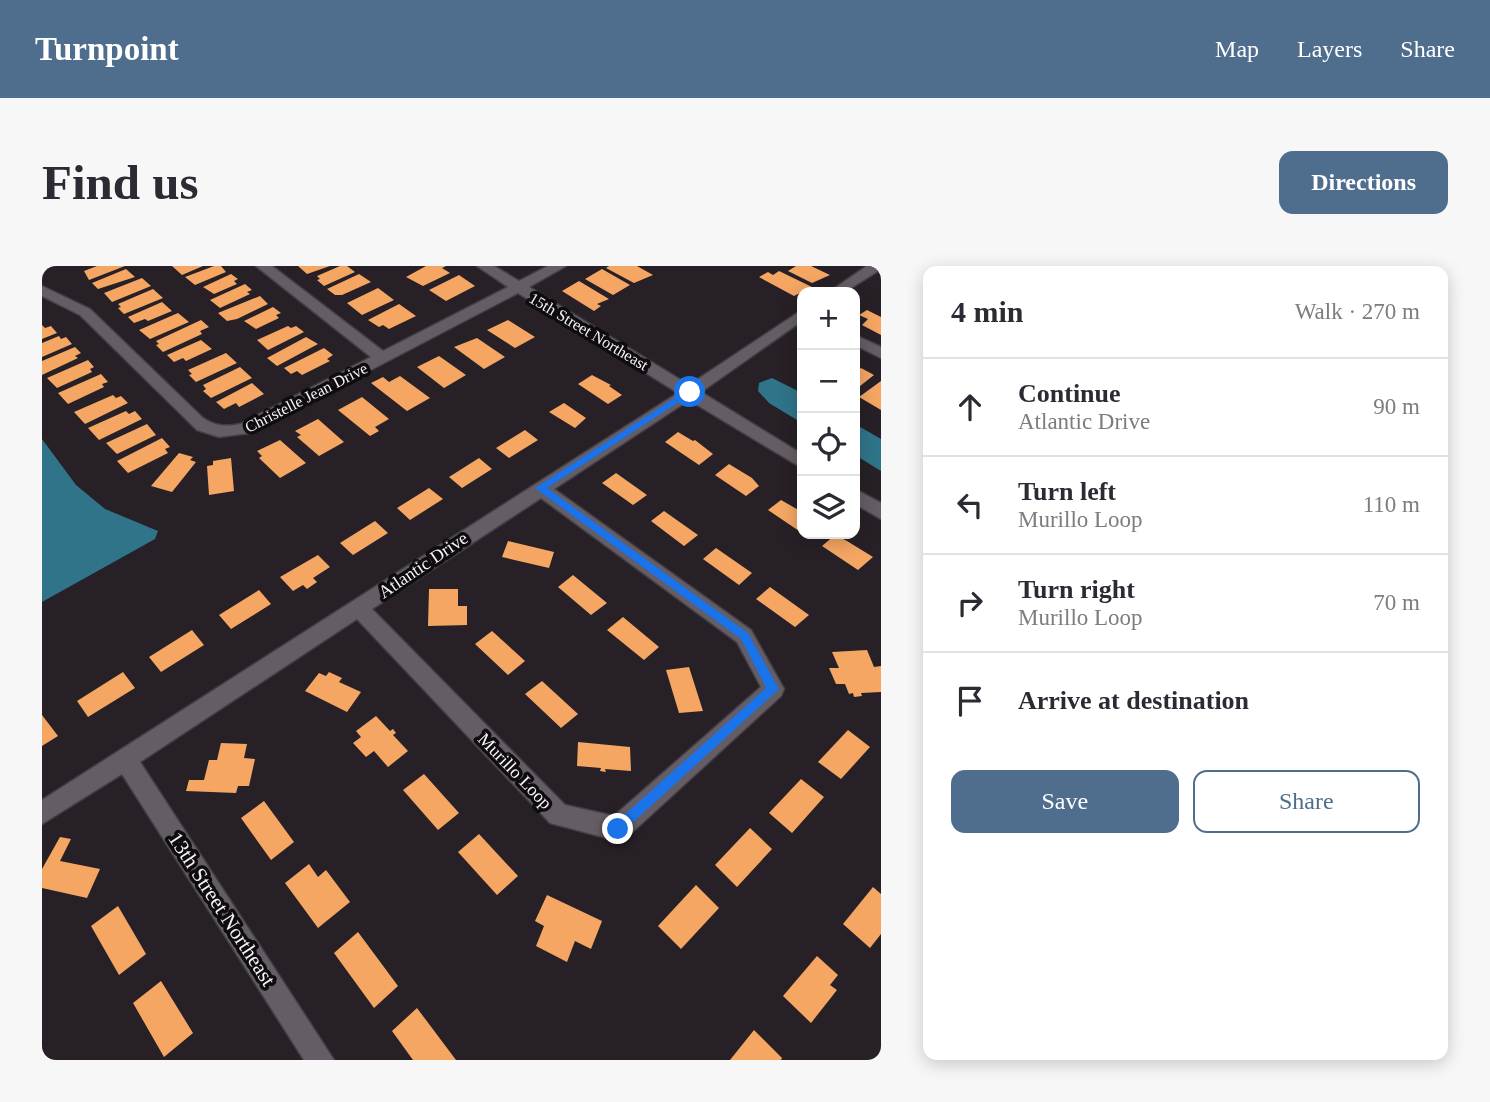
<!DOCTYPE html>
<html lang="en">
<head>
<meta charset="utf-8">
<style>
	:root { --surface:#fff; --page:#f7f7f7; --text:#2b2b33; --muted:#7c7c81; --line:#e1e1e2; --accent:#4f6d8c }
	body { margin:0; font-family:Georgia,serif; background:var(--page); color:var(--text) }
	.controls { position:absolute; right:21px; top:21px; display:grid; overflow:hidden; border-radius:14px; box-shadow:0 4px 18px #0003 }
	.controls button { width:63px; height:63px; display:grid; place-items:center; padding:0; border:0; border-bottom:2px solid var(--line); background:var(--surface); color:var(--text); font:35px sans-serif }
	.stop { position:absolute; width:21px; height:21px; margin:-16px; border:5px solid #1a73e8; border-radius:50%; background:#fff }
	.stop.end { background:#1a73e8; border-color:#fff; box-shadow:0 2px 7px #0008 }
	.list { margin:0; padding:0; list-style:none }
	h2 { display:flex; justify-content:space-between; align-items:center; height:91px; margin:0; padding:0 28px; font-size:30px }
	h2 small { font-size:23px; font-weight:400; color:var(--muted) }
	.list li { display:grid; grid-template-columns:46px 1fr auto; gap:21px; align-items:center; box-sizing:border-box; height:98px; padding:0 28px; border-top:2px solid var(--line) }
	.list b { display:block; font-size:26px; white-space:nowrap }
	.list p { margin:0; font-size:23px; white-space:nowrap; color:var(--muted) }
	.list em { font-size:23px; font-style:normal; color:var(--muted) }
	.actions { display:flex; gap:14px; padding:21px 28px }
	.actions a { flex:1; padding:16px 0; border:2px solid var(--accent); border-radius:14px; text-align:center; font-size:24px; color:var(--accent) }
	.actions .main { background:var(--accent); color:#fff }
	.icon { flex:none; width:38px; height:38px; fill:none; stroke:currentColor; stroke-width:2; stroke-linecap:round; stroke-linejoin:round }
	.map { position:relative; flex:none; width:839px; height:794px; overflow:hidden; border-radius:14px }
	header { display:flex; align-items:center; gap:42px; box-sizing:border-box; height:98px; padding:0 35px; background:var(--accent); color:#fff }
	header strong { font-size:33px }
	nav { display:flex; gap:38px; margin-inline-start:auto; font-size:24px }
	.intro { display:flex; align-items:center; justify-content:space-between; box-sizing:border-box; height:168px; padding:0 42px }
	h1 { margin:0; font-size:49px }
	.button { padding:18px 32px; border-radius:14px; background:var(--accent); color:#fff; font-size:24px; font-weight:700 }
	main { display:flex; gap:42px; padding:0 42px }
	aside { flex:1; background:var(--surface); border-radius:14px; box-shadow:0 4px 18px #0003 }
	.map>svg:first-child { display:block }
</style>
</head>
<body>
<header>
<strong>Turnpoint</strong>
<nav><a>Map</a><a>Layers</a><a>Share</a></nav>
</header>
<div class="intro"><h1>Find us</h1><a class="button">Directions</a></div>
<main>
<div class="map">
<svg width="839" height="794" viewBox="0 0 839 794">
	<rect width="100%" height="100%" fill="#272127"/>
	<!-- water -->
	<path fill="#307489" d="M730,112L760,127V157L727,137L716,125L717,117Z
		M813,158L839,173V205L813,189Z
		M0,173L34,219L63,243L116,265L113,273L0,336Z"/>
	<!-- building -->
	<path fill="#f5a663" d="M55,0H83L47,14L42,5Z
		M130,0H161L140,9Z
		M172,0H179L184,6L153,19L143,11Z
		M256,0H288L265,8Z
		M298,0H305L313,6L282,20L275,14L278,13L275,10Z
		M384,0H404L400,2L408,7L381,20L364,11Z
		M567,0H595L611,9L592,17L564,2Z
		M754,0H769L788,9L770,17L746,5Z
		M84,3L93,11L56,23L50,17Z
		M560,3L588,19L571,29L543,13Z
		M737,5L770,21L752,30L717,11L726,6L731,9Z
		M189,8L196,13L192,15L195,18L172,28L161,21Z
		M317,8L329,16L300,29H293L285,23Z
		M417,9L433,20L404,35L387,24Z
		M100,12L109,20L70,36L62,27Z
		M537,15L567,33L555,38L559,40L552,45L520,25Z
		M203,18L210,24L205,26L208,28L178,42L168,34Z
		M336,22L352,34L320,49L305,37Z
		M111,23L121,32L82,48L76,42L79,41L76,38Z
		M218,30L226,38L195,53L185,55L176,47Z
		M120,36L130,45L106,55L103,53L92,57L86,51Z
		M357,38L374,50L347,63L341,59L337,61L326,54Z
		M231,41L239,47L234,49L237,52L214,63L202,55Z
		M825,44L839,51V69L820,59L826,53L817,49Z
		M136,47L147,56L108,73L97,64Z
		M159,54L167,61L158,65L160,68L121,86L114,79L117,78L114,75Z
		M466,54L493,71L473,82L445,64Z
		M0,59L3,62L9,60L15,67L0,73Z
		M246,60L249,62L254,60L262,66L226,84L215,74Z
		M17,70L19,73L24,71L30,78L0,91V77Z
		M264,71L276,78L235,100L225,92Z
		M435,72L463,91L442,103L412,81Z
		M159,74L170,83L144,95L141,92L132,96L125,89Z
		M33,81L39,87L33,90L36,92L0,109V95Z
		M282,82L291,89L285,93L288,95L260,109L255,105L249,108L242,102Z
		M184,87L195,97L154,116L147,109L150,108L146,104Z
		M397,90L424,109L402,122L375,101Z
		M46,94L52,101L48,103L50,106L15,122L5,112Z
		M198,101L210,112L169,132L161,125L164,123L161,119Z
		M819,102L832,109L813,124V107Z
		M59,108L66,116L60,118L62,121L26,138L16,127Z
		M550,109L569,119L567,120L580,129L566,138L536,118Z
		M358,110L388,132L365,145L329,117L341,111L347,116Z
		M839,115V144L817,131Z
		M210,117L222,128L197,141L194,137L182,143L174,136Z
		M71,129L74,132L79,130L86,137L43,158L32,146Z
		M320,131L347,153L333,161L337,165L328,170L296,144Z
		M522,137L544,152L533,162L507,146Z
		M84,145L87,148L93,145L100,153L57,174L46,162Z
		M276,153L302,176L277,190L255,171L259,169L253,165Z
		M105,158L114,169L75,188L64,177Z
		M483,164L496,174L467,192L454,182Z
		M636,166L651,175L653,174L671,188L657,199L623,176Z
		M120,172L128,181L123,183L126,187L86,207L75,195Z
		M238,174L264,197L238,212L217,192L220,190L215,185Z
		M137,187L151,191L148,194L154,196L130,226L109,220Z
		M189,192L192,225L167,229L165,200L171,199V195Z
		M437,192L450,203L420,222L407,211Z
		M687,198L710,212L717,220L704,230L673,209Z
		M574,207L605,229L591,239L560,217Z
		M387,222L401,233L368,254L355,242Z
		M739,234L760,246V267L726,244Z
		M622,245L656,269L642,280L609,255Z
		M333,255L346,267L311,289L298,277Z
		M793,269L805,275L831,291L816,304L780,280Z
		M466,275L512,286L507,302L460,291Z
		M674,282L710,307L697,319L661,293Z
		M276,289L288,301L271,312L275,316L265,323L261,319L251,325L238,311Z
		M531,309L565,337L549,349L516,321Z
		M728,321L767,349L753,361L714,333Z
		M387,323H416V340H425V359L386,360Z
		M217,324L229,338L189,363L177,349Z
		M581,351L617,381L602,394L565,364Z
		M150,364L162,379L119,406L107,391Z
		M450,365L483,395L466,409L433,378Z
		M825,384L832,401L839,400V426L819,427L820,430L812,431L811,427L807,428L803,418H794L787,402H797L790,386Z
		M647,401L661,445L637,447L624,404Z
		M81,406L93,422L46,451L35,435Z
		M287,406L300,412L297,416L319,426L305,446L263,425L277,407L284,410Z
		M500,415L536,448L519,462L483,428Z
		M0,449L16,470L0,480Z
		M334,450L348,465L351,463L354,467L351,469L366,485L346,501L332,485L324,491L311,477L319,471L314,465Z
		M806,464L828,481L799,513L776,496Z
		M536,476L588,481L589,505L563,503L564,506L558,505L559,502L535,500Z
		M179,477L205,478L202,492L213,493L207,520H196L194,527L144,525L147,514H162L167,494H175Z
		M382,508L417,547L396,564L361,524Z
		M759,513L782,531L750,567L727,547Z
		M222,535L252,576L229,594L199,552Z
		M708,562L730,583L695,621L673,599Z
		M437,568L476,610L455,629L416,586Z
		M18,571L29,573L18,595L58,603L45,632L0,622V603Z
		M267,598L276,611L284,604L308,636L276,662L243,617Z
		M654,619L677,642L639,683L616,660Z
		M831,621L839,628V668L828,682L801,658Z
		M505,629L560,655L549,683L533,675L525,696L494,680L502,660L493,655Z
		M76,640L104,688L77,709L49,660Z
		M316,666L356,720L332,742L292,687Z
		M775,690L796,709L788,719L795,724L769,757L741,730Z
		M119,715L151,767L122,791L91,737Z
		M375,742L414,794H371L350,765Z
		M712,764L740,792L739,794H688Z"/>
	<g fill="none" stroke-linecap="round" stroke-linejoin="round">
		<defs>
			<path id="minor" d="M214,0H230L341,85L466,21L435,0H452L477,15L506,0H524L487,21L647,119L760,44V55L659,126L760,188V202L647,134L512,223L709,364L742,423L739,430L585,571L576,575L508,557L315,353L98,496L292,794H262L80,508L0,558V534L636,127L476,27L208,167L177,171L155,164L38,49L0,30V20L48,43L161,152C173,160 183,161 198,158L329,91ZM499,232L695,376L719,421L572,550L523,539L330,343Z
				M825,0H839V3L803,26H787Z
				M813,69L839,81V92L813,79Z
				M813,223L839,237V253L813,238Z"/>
		</defs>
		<!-- minor casing -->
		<use href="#minor" stroke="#423e43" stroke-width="3"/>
		<!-- minor -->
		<use href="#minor" fill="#645d65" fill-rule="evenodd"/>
	</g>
	<!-- route -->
	<path fill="#1a73e8" d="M645,124L652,126L505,222L706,367L737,423L576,570L569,563L571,559L724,422L699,373L493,222Z"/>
	<g text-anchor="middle" stroke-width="7" stroke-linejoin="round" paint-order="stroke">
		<!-- far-street labels -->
		<g font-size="16" fill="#f6f2f7" stroke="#0e0c0e">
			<text transform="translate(547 65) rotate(31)" y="6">15th Street Northeast</text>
			<text transform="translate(264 131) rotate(-27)" y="6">Christelle Jean Drive</text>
		</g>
		<!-- street labels -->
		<g font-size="18" fill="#f6f2f7" stroke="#0e0c0e">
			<text transform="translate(381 299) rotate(-34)" y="6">Atlantic Drive</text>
			<text transform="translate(473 505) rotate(46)" y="6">Murillo Loop</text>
		</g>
		<!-- near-street labels -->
		<g font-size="21" fill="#f6f2f7" stroke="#0e0c0e">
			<text transform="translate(180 643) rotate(57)" y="7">13th Street Northeast</text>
		</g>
	</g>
</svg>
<div class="controls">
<button>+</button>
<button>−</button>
<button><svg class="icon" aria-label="locate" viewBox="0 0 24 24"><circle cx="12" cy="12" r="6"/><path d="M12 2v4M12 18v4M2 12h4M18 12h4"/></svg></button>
<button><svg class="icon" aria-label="layers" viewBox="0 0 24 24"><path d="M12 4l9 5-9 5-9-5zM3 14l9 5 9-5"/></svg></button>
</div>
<div class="stop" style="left:648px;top:126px"></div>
<div class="stop end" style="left:576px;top:563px"></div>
</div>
<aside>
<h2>4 min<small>Walk · 270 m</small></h2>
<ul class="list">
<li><svg class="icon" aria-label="ahead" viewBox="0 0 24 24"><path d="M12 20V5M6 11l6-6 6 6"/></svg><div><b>Continue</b><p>Atlantic Drive</p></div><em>90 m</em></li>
<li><svg class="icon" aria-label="left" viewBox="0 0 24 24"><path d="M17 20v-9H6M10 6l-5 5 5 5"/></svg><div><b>Turn left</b><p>Murillo Loop</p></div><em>110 m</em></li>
<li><svg class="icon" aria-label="right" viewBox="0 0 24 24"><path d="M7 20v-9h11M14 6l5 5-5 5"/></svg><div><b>Turn right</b><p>Murillo Loop</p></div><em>70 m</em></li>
<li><svg class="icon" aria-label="arrive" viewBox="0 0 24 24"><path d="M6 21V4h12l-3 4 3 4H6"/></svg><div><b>Arrive at destination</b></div></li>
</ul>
<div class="actions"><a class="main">Save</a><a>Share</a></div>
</aside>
</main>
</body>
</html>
